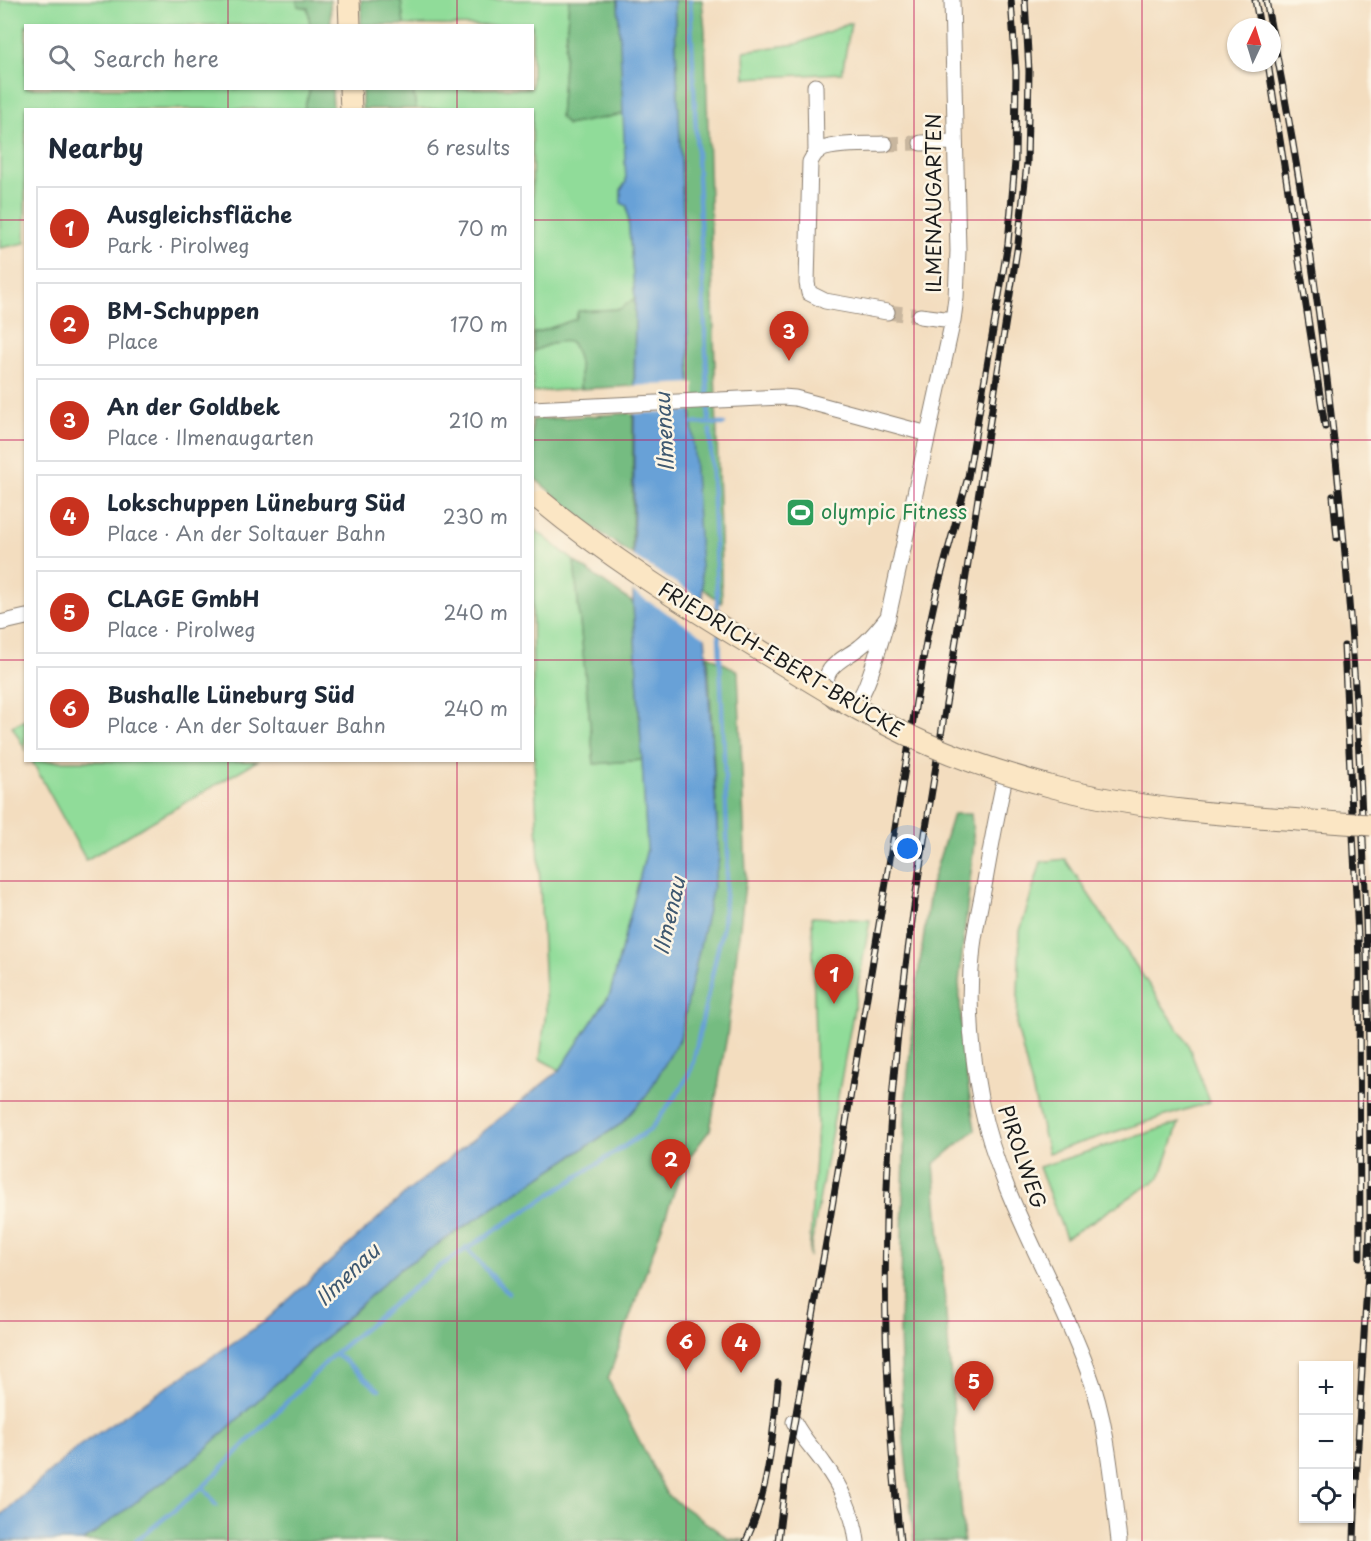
<!DOCTYPE html>
<html lang="en">
<head>
<meta charset="utf-8">
<style>
	:root { --surface:#fff; --page:#f2f2f3; --text:#1f2937; --muted:#747a83; --line:#e0e1e3; --accent:#c8321e }
	body { margin:0; font-family:"Playpen Sans",sans-serif; background:var(--page); color:var(--text) }
	.controls { position:absolute; right:18px; bottom:18px; display:grid; overflow:hidden; border-radius:0px; box-shadow:0 2px 4px #0004 }
	.controls button { width:54px; height:54px; display:grid; place-items:center; padding:0; border:0; border-bottom:2px solid var(--line); background:var(--surface); color:var(--text); font:30px sans-serif }
	.compass { position:absolute; left:1227px; top:18px; width:54px; height:54px; border-radius:50%; background:var(--surface); box-shadow:0 2px 4px #0004; rotate:4deg }
	.you { position:absolute; left:908px; top:849px; width:21px; height:21px; margin:-15px; border:4px solid #fff; border-radius:50%; background:#1a73e8; box-shadow:0 0 0 9px #1a73e833 }
	.badge { display:grid; place-items:center; width:39px; height:39px; border-radius:50%; background:var(--accent); color:#fff; font-size:20px; font-weight:700 }
	.pin { position:absolute; translate:-50% -50px; filter:drop-shadow(0 2px 3px #0008) }
	.pin::after { content:''; position:absolute; top:32px; width:21px; height:18px; background:inherit; clip-path:polygon(0 0,100% 0,50% 100%) }
	.list { margin:0; padding:0; list-style:none }
	h2 { display:flex; justify-content:space-between; align-items:center; height:78px; margin:0; padding:0 24px; font-size:26px }
	h2 small { font-size:20px; font-weight:400; color:var(--muted) }
	.list li { display:grid; grid-template-columns:39px 1fr auto; gap:18px; align-items:center; box-sizing:border-box; height:84px; margin:0 12px 12px; padding:0 12px; border:2px solid var(--line); border-radius:0px }
	.list b { display:block; font-size:22px; white-space:nowrap }
	.list p { margin:0; font-size:20px; white-space:nowrap; color:var(--muted) }
	.list em { font-size:20px; font-style:normal; color:var(--muted) }
	.icon { flex:none; width:33px; height:33px; fill:none; stroke:currentColor; stroke-width:2; stroke-linecap:round; stroke-linejoin:round }
	.map { position:relative; flex:none; width:1371px; height:1541px; overflow:hidden }
	.search { position:absolute; background:var(--surface); box-shadow:0 2px 4px #0004; left:24px; top:24px; width:510px; height:66px; display:flex; align-items:center; gap:15px; box-sizing:border-box; padding:0 21px; border-radius:0px; color:var(--muted); font-size:22px }
	.panel { position:absolute; background:var(--surface); box-shadow:0 2px 4px #0004; left:24px; top:108px; width:510px; height:654px; border-radius:0px }
	.map>svg:first-child { display:block }
</style>
</head>
<body>
<div class="map">
<svg width="1371" height="1541" viewBox="0 0 1371 1541">
	<rect width="100%" height="100%" fill="#fcf5e5"/>
	<filter id="ink" filterUnits="userSpaceOnUse"><feTurbulence type="fractalNoise" baseFrequency=".0167" numOctaves="2"/><feDisplacementMap in="SourceGraphic" scale="12" xChannelSelector="R" yChannelSelector="G"/><feConvolveMatrix kernelMatrix="1 2 1 2 8 2 1 2 1" color-interpolation-filters="sRGB"/></filter>
	<filter id="wash" filterUnits="userSpaceOnUse"><feTurbulence type="fractalNoise" baseFrequency=".008" numOctaves="4" result="noise"/><feDisplacementMap in="SourceGraphic" scale="24" xChannelSelector="R" yChannelSelector="G"/><feGaussianBlur stdDeviation="1.35" result="paint"/><feColorMatrix in="noise" values="0 0 0 0 0 0 0 0 0 0 0 0 0 0 0 0 0 1.4 0 .05"/><feComposite in="paint" operator="in"/></filter>
	<g filter="url(#wash)">
		<rect width="100%" height="100%" fill="#f3ddbf"/>
		<!-- green -->
		<path fill="#90dc99" stroke="#567c5a" stroke-width="1.5" d="M0,0H297L298,6L308,8L310,25L26,26V88L310,89L304,109L26,110L25,243L0,248Z
			M401,0H569L560,117L567,125L624,114L626,182L621,190V202L627,206L635,298L620,309L578,311L576,319L533,334L532,110L416,109L413,89L532,88V26L404,25Z
			M851,23L842,73L745,78L744,51L797,44Z
			M565,340L572,343C580,358 581,372 580,389L533,392V351L554,342Z
			M532,527L574,561L594,764L642,760L647,849L610,994L560,1070L540,1059L546,1011L533,737Z
			M25,720V749L12,726Z
			M32,761H257L86,860Z
			M1065,859L1187,1042L1210,1102L1048,1153L1017,1027L1020,931L1041,862Z
			M812,917L870,920L809,1257L817,1124Z
			M1179,1123L1160,1178L1066,1238L1039,1167Z"/>
		<!-- forest -->
		<path fill="#74bc81" stroke="#486c4e" stroke-width="1.5" d="M297,0H330L331,25H310L308,8L298,6Z
			M361,0H401L404,25H361Z
			M569,0H618L624,114L567,125L560,117Z
			M674,0H702L705,30L722,603L698,585Z
			M310,89H332L333,109H304Z
			M362,89H413L416,109H362Z
			M635,298L634,386L580,389C581,372 580,358 572,343C557,338 546,347 533,351V334L576,319L578,311L620,309Z
			M633,413L632,555L590,525L533,477L532,420Z
			M574,561L633,603L642,760L594,764Z
			M708,655L738,671L746,876L727,1036L710,1130L684,1164L608,1379L667,1495L729,1539L753,1541H83L197,1457L397,1271L621,1124L719,859Z
			M953,814H971L974,843L959,982L963,1053L975,1130L934,1164L964,1541H914L903,1431L900,1330L905,1107L915,997L931,885Z"/>
		<!-- water -->
		<path fill="#67a1d7" stroke="#425e7a" stroke-width="1.5" d="M618,0H674L692,423L719,859L680,1038L647,1095L621,1124L397,1271L197,1457L83,1541H0V1516L79,1446L264,1322L407,1192L560,1070L610,994L647,849L633,603L635,298L627,206L621,203V190L626,182Z"/>
		<!-- pier -->
		<path fill="#f3ddbf" d="M694,383L695,410L630,414L631,386Z
			M629,553L706,602L708,639L630,590Z"/>
		<g fill="none" stroke-linecap="round" stroke-linejoin="round">
			<!-- stream -->
			<path stroke="#67a1d7" stroke-width="4.5" d="M690,0L709,420
				M686,423L724,424
				M710,430L718,617
				M466,1248L508,1293
				M335,1353L379,1390
				M203,1487L216,1505
				M136,1541L203,1487L335,1353L437,1268L651,1129L682,1087L692,1067L723,925L728,857L719,634"/>
		</g>
	</g>
	<g filter="url(#ink)">
		<g fill="none" stroke-linecap="round" stroke-linejoin="round">
			<!-- street-tunnel -->
			<path stroke="#c8b69e" stroke-width="15" stroke-dasharray="15 8" stroke-linecap="butt" d="M885,144L921,143
				M887,312L920,316"/>
			<defs>
				<path id="street" d="M815,86L816,153
					M921,143L955,142
					M885,144C868,145 827,142 816,153C813,156 812,159 810,162L807,283L809,293L825,301L887,312
					M920,316L953,320
					M532,409L782,397L795,398L928,434
					M888,617C883,632 868,691 858,699C838,715 817,690 830,670C838,659 850,655 860,647C871,639 879,628 888,617L953,320L956,298L958,251L952,0
					M0,623L26,617
					M1006,773C998,807 992,841 986,875C982,899 976,922 973,946C967,998 971,1052 981,1104C1000,1197 1054,1279 1087,1368C1108,1423 1112,1483 1119,1541
					M794,1422C804,1441 813,1448 824,1464C840,1485 854,1515 857,1541"/>
				<path id="secondary" d="M349,0L350,26
					M350,88L351,110"/>
			</defs>
			<!-- street casing -->
			<use href="#street" stroke="#887c6e" stroke-width="17"/>
			<!-- secondary casing -->
			<use href="#secondary" stroke="#887c6e" stroke-width="23"/>
			<!-- street -->
			<use href="#street" stroke="#fff" stroke-width="15"/>
			<!-- secondary -->
			<use href="#secondary" stroke="#fbe6c4" stroke-width="21"/>
			<defs>
				<path id="rail" d="M1255,0L1260,27
					M1266,0L1271,27
					M1272,30C1350,422 1371,822 1370,1221C1370,1259 1366,1297 1364,1335C1360,1404 1356,1472 1354,1541
					M1268,63L1325,427
					M1333,496L1337,538
					M1344,646L1359,958L1360,1257
					M746,1541C769,1492 773,1435 778,1382
					M778,1541L788,1459L827,1237L927,636L937,590L968,477L1008,243L1015,162L1016,72L1011,0
					M900,1541C882,1376 880,1208 897,1043C909,925 929,809 948,692C971,543 994,393 1018,244L1027,163L1029,71L1025,0"/>
			</defs>
			<!-- rail casing -->
			<use href="#rail" stroke="#1c1c1c" stroke-width="7"/>
			<!-- rail -->
			<use href="#rail" stroke="#fcf5e5" stroke-width="4.5" stroke-dasharray="14" stroke-linecap="butt"/>
			<defs>
				<path id="secondary-bridge" d="M541,501C606,555 676,599 748,643C805,678 862,715 923,742C965,761 1009,775 1053,787C1157,814 1265,817 1371,825"/>
			</defs>
			<!-- secondary-bridge casing -->
			<use href="#secondary-bridge" stroke="#887c6e" stroke-width="23" stroke-linecap="butt"/>
			<!-- secondary-bridge -->
			<use href="#secondary-bridge" stroke="#fbe6c4" stroke-width="21"/>
		</g>
	</g>
	<!-- grid -->
	<path fill="none" stroke="#c2185b" stroke-width="1.5" stroke-opacity="0.55" d="M228,0V26M457,0V26M686,0V1541M914,0V1541M1142,0V1541M228,88V110M457,88V110M0,220H26M532,220H1371M0,440H26M532,440H1371M0,660H26M532,660H1371M228,760V1541M457,760V1541M0,881H1371M0,1101H1371M0,1321H1371"/>
	<!-- icons -->
	<defs>
		<symbol id="stadium-square" viewBox="-11 -11 22 22"><rect x="-9" y="-9" width="18" height="18" rx="4" fill="#2e9e5b" stroke="#fcf5e5"/><path d="M0-5a6.5 5 0 1 0 0 10a6.5 5 0 1 0 0-10ZM-3.5-1.8h7v3.6h-7Z" fill="#fff"/></symbol>
	</defs>
	<g fill-rule="evenodd">
		<use href="#stadium-square" x="784" y="496" width="33" height="33"/>
	</g>
	<g text-anchor="middle" stroke-width="5" stroke-linejoin="round" paint-order="stroke">
		<!-- street labels -->
		<g font-size="20" fill="#1c1c1c" stroke="#fcf5e5">
			<text transform="translate(934 203) rotate(-90)" y="7">ILMENAUGARTEN</text>
			<text transform="translate(781 660) rotate(31)" y="7">FRIEDRICH-EBERT-BRÜCKE</text>
			<text transform="translate(1022 1157) rotate(71)" y="7">PIROLWEG</text>
		</g>
		<!-- leisure labels -->
		<g font-size="20" fill="#27864d" stroke="#fcf5e5" text-anchor="start">
			<text x="821" y="519">olympic Fitness</text>
		</g>
		<!-- water labels -->
		<g font-size="21" font-style="italic" fill="#3e5870" stroke="#fcf5e5">
			<text transform="translate(665 432) rotate(-93)" y="7">Ilmenau</text>
			<text transform="translate(670 916) rotate(-77)" y="7">Ilmenau</text>
			<text transform="translate(348 1275) rotate(-44)" y="7">Ilmenau</text>
		</g>
	</g>
</svg>
<div class="controls">
<button>+</button>
<button>−</button>
<button><svg class="icon" aria-label="locate" viewBox="0 0 24 24"><circle cx="12" cy="12" r="6"/><path d="M12 2v4M12 18v4M2 12h4M18 12h4"/></svg></button>
</div>
<svg class="compass" viewBox="-18 -18 36 36"><path d="M0-13l5 13h-10z" fill="#e53935"/><path d="M0 13l5-13h-10z" fill="#747a83"/></svg>
<div class="you"></div>
<div class="pin badge" style="left:834px;top:1004px">1</div>
<div class="pin badge" style="left:671px;top:1189px">2</div>
<div class="pin badge" style="left:789px;top:361px">3</div>
<div class="pin badge" style="left:741px;top:1373px">4</div>
<div class="pin badge" style="left:974px;top:1411px">5</div>
<div class="pin badge" style="left:686px;top:1371px">6</div>
<div class="search"><svg class="icon" aria-label="search" viewBox="0 0 24 24"><circle cx="10" cy="10" r="6"/><path d="M15 15l6 6"/></svg>Search here</div>
<section class="panel">
<h2>Nearby<small>6 results</small></h2>
<ul class="list">
<li><span class="badge">1</span><div><b>Ausgleichsfläche</b><p>Park · Pirolweg</p></div><em>70 m</em></li>
<li><span class="badge">2</span><div><b>BM-Schuppen</b><p>Place</p></div><em>170 m</em></li>
<li><span class="badge">3</span><div><b>An der Goldbek</b><p>Place · Ilmenaugarten</p></div><em>210 m</em></li>
<li><span class="badge">4</span><div><b>Lokschuppen Lüneburg Süd</b><p>Place · An der Soltauer Bahn</p></div><em>230 m</em></li>
<li><span class="badge">5</span><div><b>CLAGE GmbH</b><p>Place · Pirolweg</p></div><em>240 m</em></li>
<li><span class="badge">6</span><div><b>Bushalle Lüneburg Süd</b><p>Place · An der Soltauer Bahn</p></div><em>240 m</em></li>
</ul>
</section>
</div>
</body>
</html>
